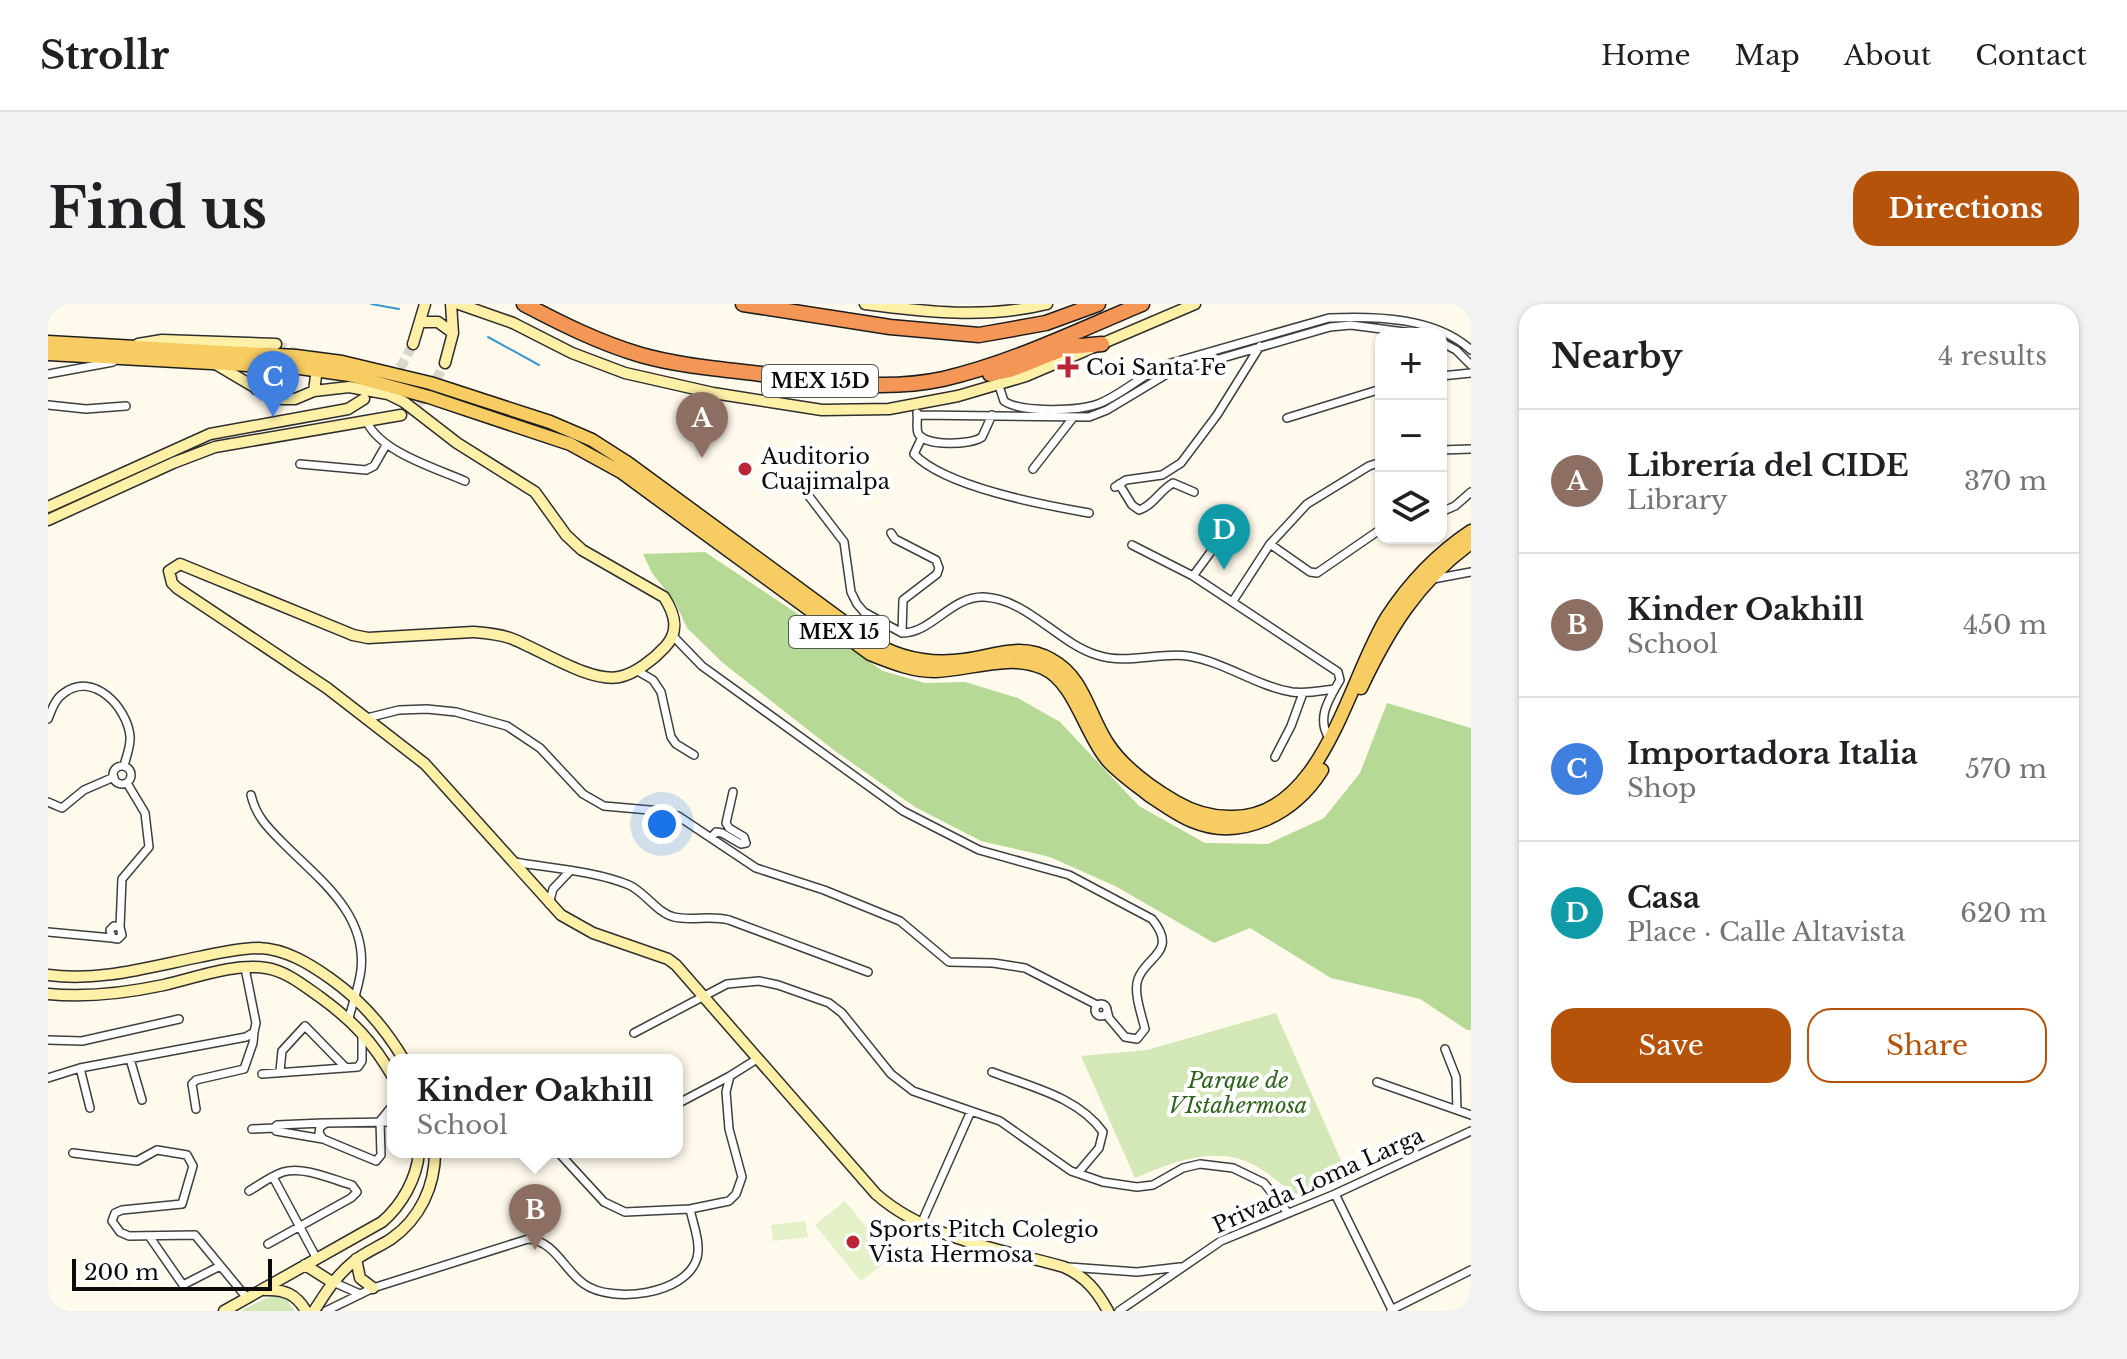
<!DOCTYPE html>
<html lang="en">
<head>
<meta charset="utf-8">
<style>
	:root { --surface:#fff; --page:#f2f2f2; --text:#202124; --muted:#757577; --line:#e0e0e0; --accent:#b45309 }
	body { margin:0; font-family:"Libre Baskerville",serif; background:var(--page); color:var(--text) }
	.controls { position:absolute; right:24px; top:24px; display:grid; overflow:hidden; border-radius:16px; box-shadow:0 2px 6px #0004 }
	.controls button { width:72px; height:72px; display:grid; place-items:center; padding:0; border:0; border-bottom:2px solid var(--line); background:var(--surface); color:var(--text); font:40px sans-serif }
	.scale { position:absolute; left:24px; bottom:20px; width:200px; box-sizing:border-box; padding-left:8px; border:4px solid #0c0c0c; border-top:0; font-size:22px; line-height:28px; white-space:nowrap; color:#0c0c0c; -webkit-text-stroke:6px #fff; paint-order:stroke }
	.you { position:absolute; left:614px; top:520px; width:28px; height:28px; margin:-20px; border:6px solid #fff; border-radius:50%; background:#1a73e8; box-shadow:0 0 0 12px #1a73e833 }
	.badge { display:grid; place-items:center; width:52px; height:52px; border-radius:50%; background:var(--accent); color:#fff; font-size:26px; font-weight:700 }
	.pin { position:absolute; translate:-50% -66px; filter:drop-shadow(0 2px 4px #0008) }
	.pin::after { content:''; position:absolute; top:42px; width:28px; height:24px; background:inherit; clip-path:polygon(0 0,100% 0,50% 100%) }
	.popup { position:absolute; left:339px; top:750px; width:296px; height:104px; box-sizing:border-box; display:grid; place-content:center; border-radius:16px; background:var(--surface); filter:drop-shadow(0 2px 6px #0005); font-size:26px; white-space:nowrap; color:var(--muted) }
	.popup b { font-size:30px; color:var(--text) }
	.popup::after { content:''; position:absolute; left:50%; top:100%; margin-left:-16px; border:16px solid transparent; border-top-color:var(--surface) }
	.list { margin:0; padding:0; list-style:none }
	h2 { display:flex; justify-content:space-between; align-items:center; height:104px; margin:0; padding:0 32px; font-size:34px }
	h2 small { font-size:26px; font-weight:400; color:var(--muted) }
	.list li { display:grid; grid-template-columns:52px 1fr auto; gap:24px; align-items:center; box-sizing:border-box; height:144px; padding:0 32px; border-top:2px solid var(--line) }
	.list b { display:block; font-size:30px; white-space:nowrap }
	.list p { margin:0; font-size:26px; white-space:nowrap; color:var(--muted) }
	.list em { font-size:26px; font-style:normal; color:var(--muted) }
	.actions { display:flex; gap:16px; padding:24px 32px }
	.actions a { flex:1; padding:18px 0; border:2px solid var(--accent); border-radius:24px; text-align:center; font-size:28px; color:var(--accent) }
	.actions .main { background:var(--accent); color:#fff }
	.icon { flex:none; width:44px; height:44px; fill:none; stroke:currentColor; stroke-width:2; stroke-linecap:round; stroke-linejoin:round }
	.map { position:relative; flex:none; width:1423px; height:1007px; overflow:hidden; border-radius:24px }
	header { display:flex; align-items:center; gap:48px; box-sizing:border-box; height:112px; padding:0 40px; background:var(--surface); border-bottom:2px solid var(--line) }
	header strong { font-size:38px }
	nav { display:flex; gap:44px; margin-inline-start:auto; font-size:28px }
	.intro { display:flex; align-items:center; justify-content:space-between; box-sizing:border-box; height:192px; padding:0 48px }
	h1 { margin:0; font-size:56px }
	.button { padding:20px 36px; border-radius:24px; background:var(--accent); color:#fff; font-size:28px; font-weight:700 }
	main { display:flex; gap:48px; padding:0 48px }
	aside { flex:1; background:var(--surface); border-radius:24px; box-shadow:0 2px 6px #0004 }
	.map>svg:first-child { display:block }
</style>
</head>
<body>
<header>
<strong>Strollr</strong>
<nav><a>Home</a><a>Map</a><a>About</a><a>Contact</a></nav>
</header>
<div class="intro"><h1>Find us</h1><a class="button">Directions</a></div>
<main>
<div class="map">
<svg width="1423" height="1007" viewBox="0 0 1423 1007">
	<rect width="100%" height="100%" fill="#fffaec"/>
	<!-- green -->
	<path fill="#d3e8b6" d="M1228,709L1299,870L1249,892C1236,882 1222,870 1208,862C1168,840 1125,858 1087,874L1033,752L1099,746Z
		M230,991L239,996L247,1007H192L216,995Z"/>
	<!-- forest -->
	<path fill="#b7d996" d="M657,248L835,367L877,379L917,378L970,394L1012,418L1091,502L1157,539L1220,540L1276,514L1312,469L1339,399L1423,424V726H1419L1372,695L1283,674L1202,624L1166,639L1069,583L1002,553L933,537L867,503L787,447L675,359L639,324L627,298L604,269L595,250Z"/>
	<!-- pitch -->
	<path fill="#e4f0c8" d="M797,897L843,954L813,977L767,921Z
		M757,917L760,933L725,937L723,921Z"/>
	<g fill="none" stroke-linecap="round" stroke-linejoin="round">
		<!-- stream -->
		<path stroke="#3999cc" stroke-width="2" d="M323,0L351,5
			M440,33L491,61"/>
		<!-- secondary-tunnel -->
		<path stroke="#dbd6ca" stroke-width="10" stroke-dasharray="10 5" stroke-linecap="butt" d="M228,40L253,52
			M330,85L354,61L365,40
			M358,108L380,91L397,59"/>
		<defs>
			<path id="street" d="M1393,38L1408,46L1423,61
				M0,70L65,58
				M1393,72L1423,69
				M950,79L956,97C973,109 1031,107 1050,100C1073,91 1093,72 1116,61L1281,14C1328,12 1387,13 1423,46
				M0,101L38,105L78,102
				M869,109C870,114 868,124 870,129C876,143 924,141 934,133L944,111
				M869,111L1041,113L1059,106L1119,70L1282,23L1303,21L1372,30
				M1239,114L1333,85
				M319,118C333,148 387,164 417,177
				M874,133L866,150C897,183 996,201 1041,209
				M1393,146L1423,145
				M252,160L318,166L326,162L338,141
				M985,165L1024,115
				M1071,180L1084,201L1091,206C1106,201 1111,187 1125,179L1146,188
				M1067,183L1078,176L1114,171L1133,159L1169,111L1212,42
				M760,191L796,238L803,288L809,300L816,308L854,329C884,329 903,292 936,293C979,295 1010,339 1049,351C1078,361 1111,348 1140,352C1177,358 1208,382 1244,388C1258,390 1272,387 1286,385
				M1393,208L1407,202L1423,188
				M843,229L847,235L888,256L891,264L889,270L855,296L854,329
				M1222,240L1262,268L1269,269L1333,225
				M1084,241L1145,272L1290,368L1292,376C1281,395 1268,414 1281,434
				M1145,272L1179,226
				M1385,275L1423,268
				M1185,297L1222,240L1259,200L1321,162L1333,158
				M625,332L654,362L855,507L931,546L1021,571L1104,615C1131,648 1098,652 1090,675C1085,688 1094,712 1097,725L1089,735L1077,733L1061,714L1059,706
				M588,366L605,376L613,388L623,433L628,440L646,451
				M319,414L351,406L379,405L408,408L459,422L492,444L535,490L556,502L613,507L630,512L708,564L776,586L852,617L901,658L945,659L977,664L1049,701
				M0,415C4,405 7,395 16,389C45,367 79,403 82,432C83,442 78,453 76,462
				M1227,453L1243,422L1255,389
				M65 471a9 9 0 1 1 18 0a9 9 0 1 1-18 0Z
				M203,491C208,513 221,525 237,541C272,576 319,610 313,666C311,682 305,698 301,714
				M0,498L14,504L36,486L66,473
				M663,534L668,528L674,529L693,540L698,539L696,533L681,524L678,519L685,488
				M466,558C501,564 548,567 581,581C597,588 609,609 626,613C644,617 662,611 681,616L820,668
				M501,600L505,585L521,568
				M72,623L66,622L62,626L64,634L70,635L74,631L72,623L74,575L101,543L97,509L79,479
				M0,628L64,634
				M1047 706a6 6 0 1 1 12 0a6 6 0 1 1-12 0Z
				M586,729L679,680L711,677L730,681L781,699L794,709L843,770L865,787L952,817L1023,867L1055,878L1089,883L1105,881L1135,864L1152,860L1185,864L1216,879L1240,909
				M0,736L34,737L131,715
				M1397,745L1408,773L1409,806
				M82,755L94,796
				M32,764L42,804
				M232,767L234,747L257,722L298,764
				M944,768C983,783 1030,793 1055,828L1051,844L1030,869
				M214,770L310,763L314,757V730
				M0,774L32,764L198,733L206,728L208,719L197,664
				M1329,778L1423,811
				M629,800L682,772
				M345,801L332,817L333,851L328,857L275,835L271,829L272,823L278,819L345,818
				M148,805L144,780L148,776L196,765L205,739L206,728
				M204,825L226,824
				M275,835L228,827L226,824L229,821L275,819
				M510,848L556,898L577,908L642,905L681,897L688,890L694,873L681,825L678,788L682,772L709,755
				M25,849L89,857L109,846L139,851L145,862L134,900L74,906L67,909L64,917L72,928L81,932L147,931L199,994
				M225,873L269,955
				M201,887C211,881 223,872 235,868C256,862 283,875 304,881L309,888L303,894L220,940
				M1287,890L1344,1006
				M873,920L923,807
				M101,932L135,981L172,962
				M1021,963L1089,968L1132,963
				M285,978L312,990
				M1343,1006L1423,966
				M278,1007L325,984L480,935C507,937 516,966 536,980C564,1000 638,991 649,954C653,939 645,920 642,905
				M1071,1007L1173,937L1287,890L1423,827"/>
			<path id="secondary" d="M411,0L465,19L524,49L577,69L665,89L774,106L841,105L910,92L978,72L1147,0
				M817,0C878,8 938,15 999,0
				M372,18H390L405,29
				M90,40L114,36L228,40
				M365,40L377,0
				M397,59L405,29L403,0
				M169,61L227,95H247L266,87L301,83L340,90L356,98L409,139L487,188L518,231L534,246L616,293C627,310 632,327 617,343C606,355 587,370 571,373C541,379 490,344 462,334C450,330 437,329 425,328L320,334L305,331L132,260L121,267L124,279L129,284L279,384L377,460L513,611L545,629L620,655L628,661L828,890C879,935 952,945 1016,963C1038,973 1049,987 1060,1007
				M208,85L212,69L218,62
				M266,87L268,72
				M0,203L162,130L300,105L316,95
				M0,216L125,159L167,143L353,111
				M0,671C51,678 101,663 151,653C171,649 191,644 211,644C238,645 262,660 283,675C314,697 337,724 356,756
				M0,690C38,694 78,689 116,681C147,674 185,659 218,664C238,667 255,681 272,693C305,717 324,737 345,773
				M308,955L312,974L325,984
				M257,961L284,978
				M217,986C236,985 248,990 258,1007
				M176,1007L334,918C354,901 369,874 371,848
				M266,1007C278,988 288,972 305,958C317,948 331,943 343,935C372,915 387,882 387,848"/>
			<path id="primary" d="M0,38L248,52L294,58L382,79L502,118L544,136L580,159L818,334C848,354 880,361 916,356C948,352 973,338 1004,356C1036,373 1041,412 1060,440C1076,464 1104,484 1128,498C1147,509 1165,514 1186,513C1275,512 1300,376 1339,313C1361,279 1390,249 1423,227
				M0,50L252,64L301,71L381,93L522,140L573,168L822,350C843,358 863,367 886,367C922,366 961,349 995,364C1027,378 1037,431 1060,457C1072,470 1088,481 1102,492C1116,501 1129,511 1144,517C1194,538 1247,509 1274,466
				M1313,384C1340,327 1370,277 1423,239"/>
			<path id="highway" d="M476,0C514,20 552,39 593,51C632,62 674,65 713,70C773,77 835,88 895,75C964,59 1029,27 1094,0
				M695,0L842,23L931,31L998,19L1050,0
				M942,70L962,66L1020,43L1054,40"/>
		</defs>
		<!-- street casing -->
		<use href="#street" stroke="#3f3f3f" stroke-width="10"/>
		<!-- secondary casing -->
		<use href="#secondary" stroke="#2e2e2e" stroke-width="13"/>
		<!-- primary casing -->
		<use href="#primary" stroke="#1d1d1d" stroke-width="15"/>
		<!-- highway casing -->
		<use href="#highway" stroke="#1d1d1d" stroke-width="17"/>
		<!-- street -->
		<use href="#street" stroke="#fff" stroke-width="7"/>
		<!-- secondary -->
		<use href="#secondary" stroke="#fef0a7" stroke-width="10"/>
		<!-- primary -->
		<use href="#primary" stroke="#f7cc63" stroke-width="12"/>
		<!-- highway -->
		<use href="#highway" stroke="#f39656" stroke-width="14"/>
	</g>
	<!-- markers -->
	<g fill="#bb2634" stroke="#fff" stroke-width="3">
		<path d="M1016 51h8v8h8v8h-8v8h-8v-8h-8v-8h8z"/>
		<circle cx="697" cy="165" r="8"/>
		<circle cx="805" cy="938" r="8"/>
	</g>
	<g text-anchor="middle" stroke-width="8" stroke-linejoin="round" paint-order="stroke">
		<!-- shield labels -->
		<g fill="#fff" stroke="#555" stroke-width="2">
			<rect x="714" y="61" width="116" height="32" rx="6"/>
			<rect x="741" y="312" width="100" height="32" rx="6"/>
		</g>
		<g font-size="20" font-weight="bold" fill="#0c0c0c">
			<text x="772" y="84">MEX 15D</text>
			<text x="791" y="335">MEX 15</text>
		</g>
		<!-- poi labels -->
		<g font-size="22" fill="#0c0c0c" stroke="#fff" text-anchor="start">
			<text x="1038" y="71">Coi Santa Fe</text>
			<text x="713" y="160">Auditorio<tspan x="713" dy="25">Cuajimalpa</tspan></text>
			<text x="821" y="933">Sports Pitch Colegio<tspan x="821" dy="25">Vista Hermosa</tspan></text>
		</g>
		<!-- park labels -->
		<g font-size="22" font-style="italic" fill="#2f631d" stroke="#fff">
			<text x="1190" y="784">Parque de<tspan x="1190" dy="25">VIstahermosa</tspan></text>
		</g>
		<!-- street labels -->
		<g font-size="22" fill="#0c0c0c" stroke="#fff">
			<text transform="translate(1270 876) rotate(-24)" y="8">Privada Loma Larga</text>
		</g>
	</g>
</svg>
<div class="controls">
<button>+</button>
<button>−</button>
<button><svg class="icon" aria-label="layers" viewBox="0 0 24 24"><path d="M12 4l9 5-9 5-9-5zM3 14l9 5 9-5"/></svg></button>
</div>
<div class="scale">200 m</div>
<div class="you"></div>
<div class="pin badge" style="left:654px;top:154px;background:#8d6e63">A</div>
<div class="pin badge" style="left:487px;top:946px;background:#8d6e63">B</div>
<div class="popup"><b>Kinder Oakhill</b>School</div>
<div class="pin badge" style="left:225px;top:113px;background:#3f7fe0">C</div>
<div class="pin badge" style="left:1176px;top:266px;background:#0f9aa8">D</div>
</div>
<aside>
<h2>Nearby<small>4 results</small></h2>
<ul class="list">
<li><span class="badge" style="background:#8d6e63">A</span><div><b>Librería del CIDE</b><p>Library</p></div><em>370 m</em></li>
<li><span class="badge" style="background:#8d6e63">B</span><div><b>Kinder Oakhill</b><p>School</p></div><em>450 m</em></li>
<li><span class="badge" style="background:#3f7fe0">C</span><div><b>Importadora Italia</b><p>Shop</p></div><em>570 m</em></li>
<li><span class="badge" style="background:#0f9aa8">D</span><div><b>Casa</b><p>Place · Calle Altavista</p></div><em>620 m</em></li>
</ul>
<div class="actions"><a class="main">Save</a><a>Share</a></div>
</aside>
</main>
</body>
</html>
